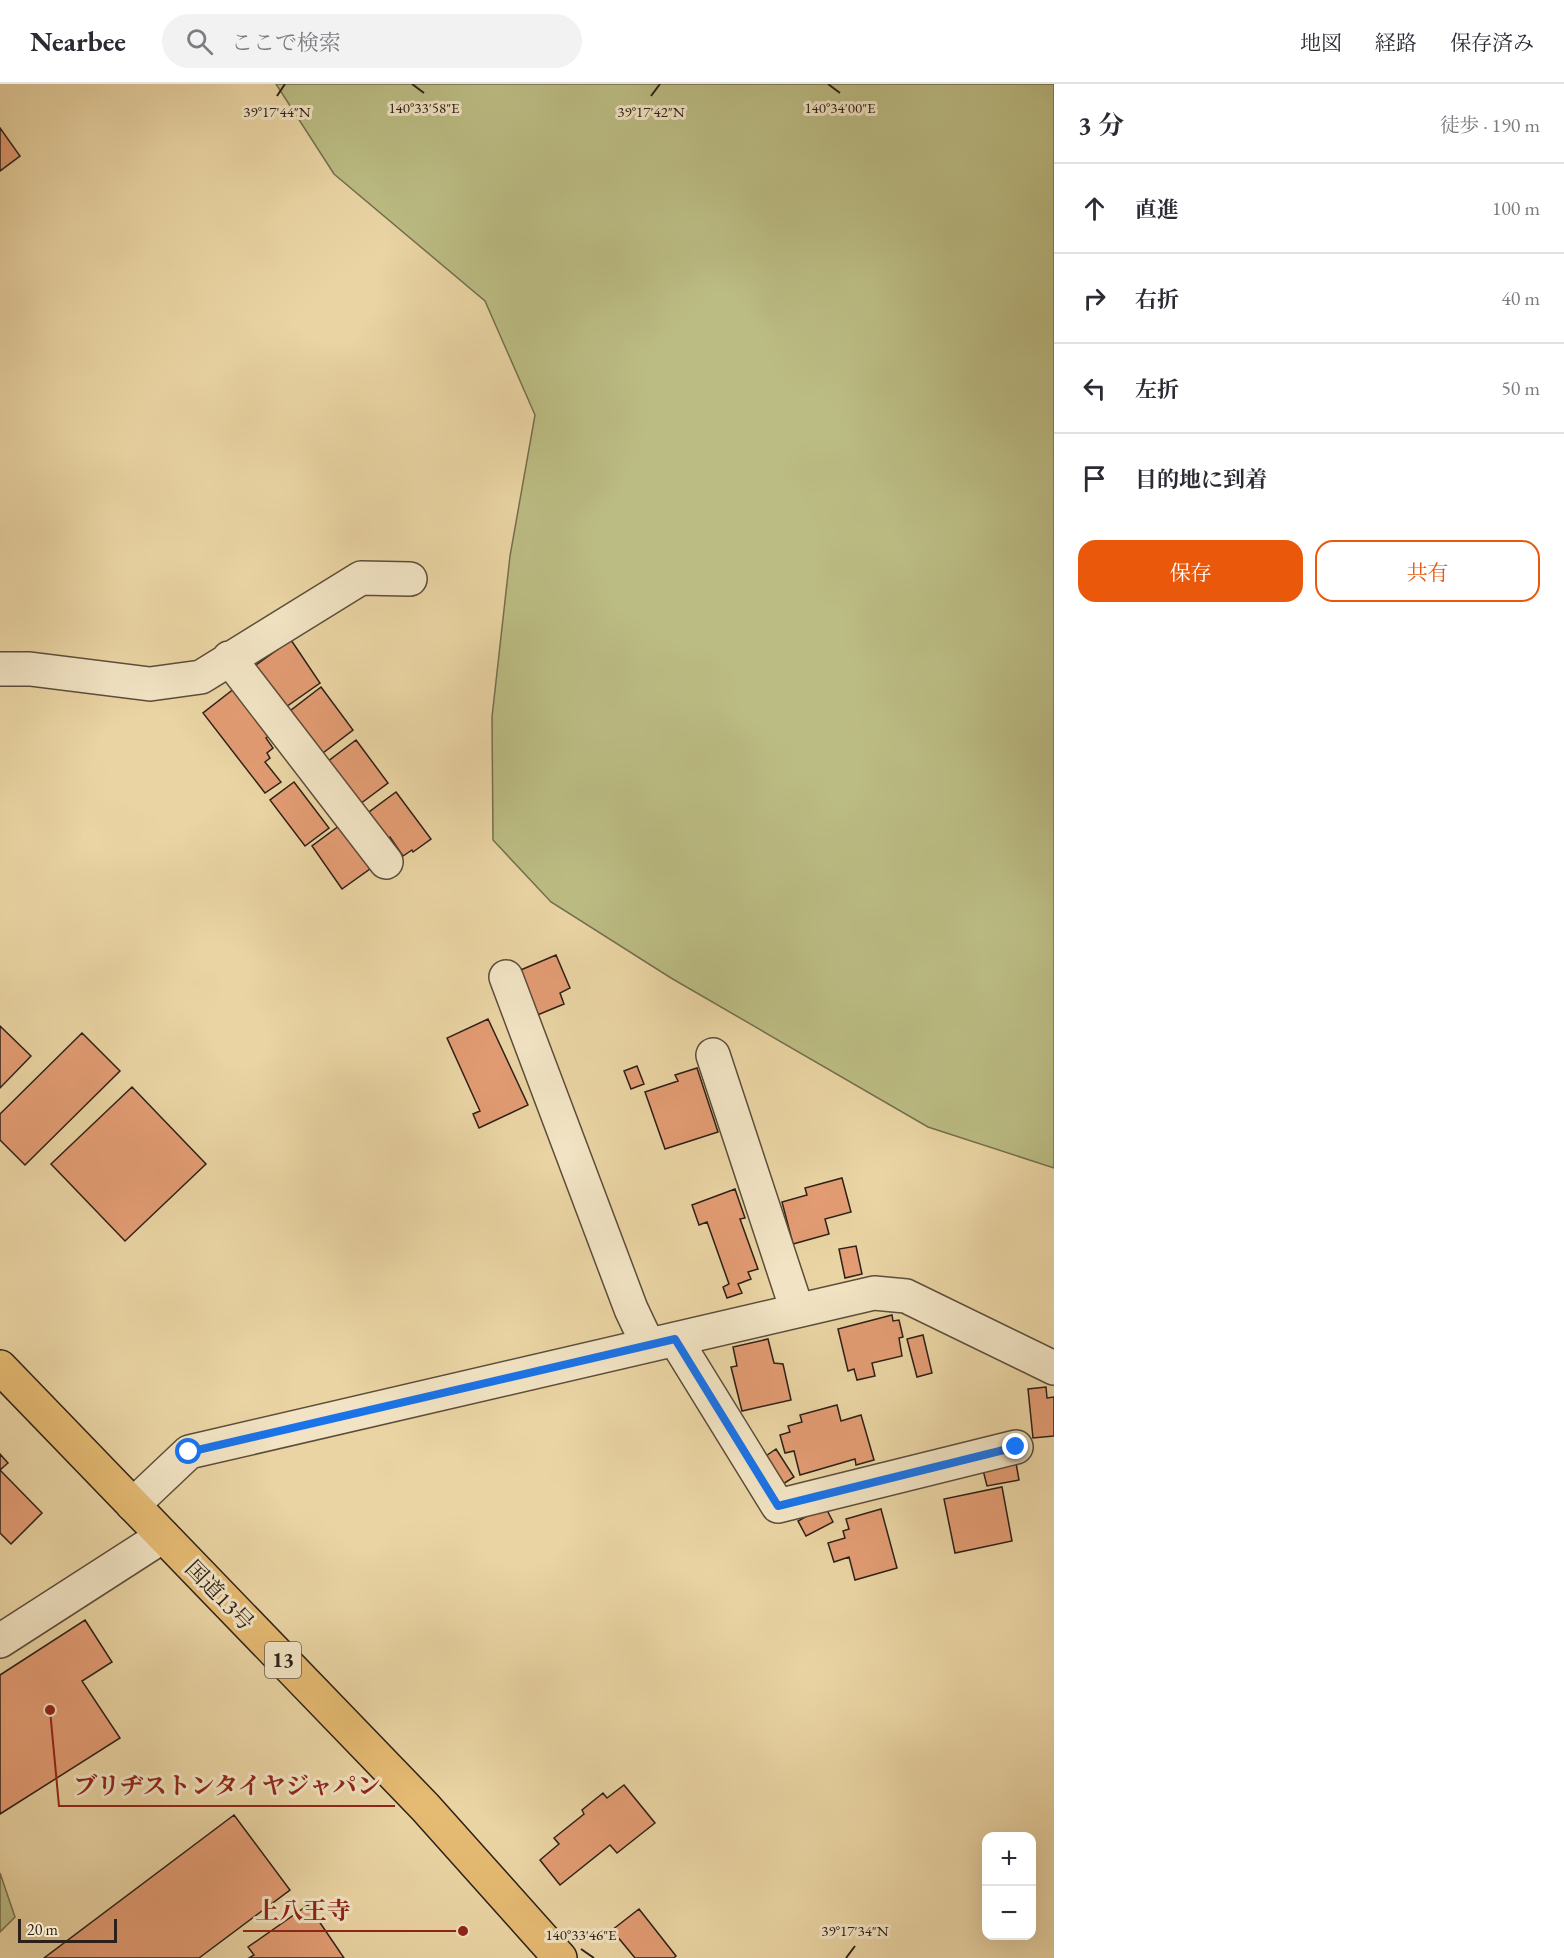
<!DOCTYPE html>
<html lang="ja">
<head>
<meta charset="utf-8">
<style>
	:root { --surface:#fff; --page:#f2f2f3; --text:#2b2b33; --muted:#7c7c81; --line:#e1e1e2; --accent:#ea580c }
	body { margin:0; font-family:"EB Garamond","Noto Serif JP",serif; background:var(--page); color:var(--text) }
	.controls { position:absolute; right:18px; bottom:18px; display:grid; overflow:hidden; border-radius:12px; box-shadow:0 6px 24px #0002 }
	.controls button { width:54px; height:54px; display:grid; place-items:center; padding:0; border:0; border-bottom:2px solid var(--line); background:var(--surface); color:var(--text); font:30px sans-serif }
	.scale { position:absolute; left:18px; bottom:15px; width:99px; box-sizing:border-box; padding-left:6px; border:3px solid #2d2018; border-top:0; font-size:16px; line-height:21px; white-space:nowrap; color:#2d2018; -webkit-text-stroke:4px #f1e3c3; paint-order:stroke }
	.stop { position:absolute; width:18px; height:18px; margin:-14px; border:4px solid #1a73e8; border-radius:50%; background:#fff }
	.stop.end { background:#1a73e8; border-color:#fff; box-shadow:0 2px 6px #0008 }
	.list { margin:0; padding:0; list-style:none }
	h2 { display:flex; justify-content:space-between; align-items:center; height:78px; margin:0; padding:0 24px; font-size:26px }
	h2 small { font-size:20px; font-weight:400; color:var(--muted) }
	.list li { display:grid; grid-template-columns:39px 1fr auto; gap:18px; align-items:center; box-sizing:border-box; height:90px; padding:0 24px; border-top:2px solid var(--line) }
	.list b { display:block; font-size:22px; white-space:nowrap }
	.list em { font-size:20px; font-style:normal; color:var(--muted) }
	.actions { display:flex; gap:12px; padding:18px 24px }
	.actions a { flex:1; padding:14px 0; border:2px solid var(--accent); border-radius:18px; text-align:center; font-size:21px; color:var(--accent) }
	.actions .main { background:var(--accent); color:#fff }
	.icon { flex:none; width:33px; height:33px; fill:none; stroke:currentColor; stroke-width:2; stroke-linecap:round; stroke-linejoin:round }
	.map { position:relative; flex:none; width:1054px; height:1874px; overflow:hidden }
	header { display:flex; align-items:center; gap:36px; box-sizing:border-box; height:84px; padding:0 30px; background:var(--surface); border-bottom:2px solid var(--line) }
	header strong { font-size:28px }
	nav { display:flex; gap:33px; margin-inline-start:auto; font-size:21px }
	.search { width:420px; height:54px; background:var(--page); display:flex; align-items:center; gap:15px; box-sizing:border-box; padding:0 21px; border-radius:33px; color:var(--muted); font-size:22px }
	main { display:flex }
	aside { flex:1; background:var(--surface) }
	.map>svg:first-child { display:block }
</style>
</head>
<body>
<header>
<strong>Nearbee</strong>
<div class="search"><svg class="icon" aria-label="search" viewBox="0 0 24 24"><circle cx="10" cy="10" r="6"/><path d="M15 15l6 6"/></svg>ここで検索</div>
<nav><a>地図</a><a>経路</a><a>保存済み</a></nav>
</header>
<main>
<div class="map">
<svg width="1054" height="1874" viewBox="0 0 1054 1874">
	<rect width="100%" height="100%" fill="#ead4a3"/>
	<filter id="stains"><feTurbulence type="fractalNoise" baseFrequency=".00333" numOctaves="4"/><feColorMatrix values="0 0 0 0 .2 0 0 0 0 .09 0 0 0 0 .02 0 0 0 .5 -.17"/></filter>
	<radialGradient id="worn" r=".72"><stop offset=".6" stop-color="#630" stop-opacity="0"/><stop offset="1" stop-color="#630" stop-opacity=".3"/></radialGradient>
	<!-- green -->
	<path fill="#bbbc83" stroke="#746e4e" stroke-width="1.5" d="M276,0H1054V1084L928,1043L671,894L551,818L493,756L492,633L510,472L535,331L485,217L334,90Z
		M0,1789L15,1833L0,1848Z"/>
	<!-- building -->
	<path fill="#e39c73" stroke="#2d2018" stroke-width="1.5" d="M0,44L20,72L0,87Z
		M291,556L320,599L283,625L253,583Z
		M321,603L353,646L319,672L286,630Z
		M235,604L272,650L266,654L273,664L267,669L270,674L265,678L281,698L265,709L203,629Z
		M356,656L388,699L356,723L327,678Z
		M294,698L329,744L305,762L270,716Z
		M396,708L431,755L413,768L412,766L403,772L390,753L384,757L368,735L372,732L369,728Z
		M343,739L374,782L342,805L312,762Z
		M556,871L570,904L560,909L564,920L535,932L516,888Z
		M488,935L528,1021L479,1044L473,1030L480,1027L447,954Z
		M0,942L31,972L0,1004Z
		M82,949L120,987L25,1081L0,1056V1030Z
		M637,982L644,1000L631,1005L624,987Z
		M697,984L718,1048L665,1065L645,1008L678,997L675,991Z
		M132,1003L206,1080L125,1157L51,1080Z
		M842,1094L851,1128L825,1135L829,1150L793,1160L782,1118L807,1111L805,1104Z
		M735,1105L745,1134L740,1135L758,1185L748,1188L751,1195L738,1200L742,1209L727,1214L723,1203L729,1200L707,1138L699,1141L692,1121Z
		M856,1162L862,1190L845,1194L839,1165Z
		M892,1231L893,1237L899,1236L903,1253L899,1254L902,1272L872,1279L875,1292L857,1296L854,1285L848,1287L838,1245Z
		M923,1251L932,1289L917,1293L907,1255Z
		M768,1255L774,1279L783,1280L791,1316L742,1327L731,1283L737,1282L733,1263Z
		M1046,1303L1047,1314L1054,1313V1352L1033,1354L1028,1305Z
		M837,1321L841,1337L861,1331L874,1376L856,1381L855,1375L800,1391L794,1367L785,1369L780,1351L790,1348L788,1342L802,1338L800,1331Z
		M776,1365L794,1393L780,1402L763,1374Z
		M0,1370L8,1379L0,1386L42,1429L11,1460L0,1449Z
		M1016,1379L1019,1396L987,1402L983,1386Z
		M1002,1403L1012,1457L955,1469L944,1415Z
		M825,1422L833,1438L806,1452L798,1437Z
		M881,1425L897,1484L855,1496L849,1473L834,1478L828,1459L845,1454L843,1447L849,1445L846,1435Z
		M85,1536L112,1578L82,1597L120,1654L0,1730V1591Z
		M624,1701L655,1739L617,1769L610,1761L560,1801L540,1776L559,1760L554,1754L584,1730L582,1726L603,1709L607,1714Z
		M234,1731L290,1806L199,1874H44Z
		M308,1821L344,1874H249L254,1871L248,1863Z
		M639,1825L676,1872L674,1874H635L612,1846Z"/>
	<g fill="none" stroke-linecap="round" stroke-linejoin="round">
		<defs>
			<path id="street" d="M229,574L386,778
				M0,585H30L150,600L201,593L361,494L410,495
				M506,893L631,1225L648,1261
				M713,971L797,1226
				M675,1255L778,1422L1016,1363
				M133,1421L189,1368L874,1209L906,1212L1054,1284
				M0,1557L163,1452"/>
			<path id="highway" d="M0,1283L425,1723L560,1874"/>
		</defs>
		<!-- street casing -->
		<use href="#street" stroke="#5c4d3b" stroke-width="36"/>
		<!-- highway casing -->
		<use href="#highway" stroke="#2d2018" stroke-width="36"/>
		<!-- street -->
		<use href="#street" stroke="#f1e3c3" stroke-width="33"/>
		<!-- highway -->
		<use href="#highway" stroke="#e5ba72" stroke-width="33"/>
	</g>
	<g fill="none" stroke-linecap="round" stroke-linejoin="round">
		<!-- route -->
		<path stroke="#1a73e8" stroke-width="8" d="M189,1368L675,1255L778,1422L1016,1363"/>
	</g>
	<!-- ticks -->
	<path fill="none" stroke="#2d2018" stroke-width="2" d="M412,0L424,9M828,0L840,9M277,12L285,0M651,12L660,0M581,1865L594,1874M846,1874L855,1862"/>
	<g text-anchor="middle" stroke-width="6" stroke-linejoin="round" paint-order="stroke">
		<!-- shield labels -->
		<rect fill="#f1e3c3" stroke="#685a4b" stroke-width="1.5" x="265" y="1558" width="36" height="36" rx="4.5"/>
		<g font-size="21" font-weight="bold" fill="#2d2018">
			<text x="283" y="1583">13</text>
		</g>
		<!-- street labels -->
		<g font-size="22" fill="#2d2018" stroke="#f1e3c3">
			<text transform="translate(220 1511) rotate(46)" y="8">国道13号</text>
		</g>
	</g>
	<g font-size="15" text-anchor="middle" fill="#2d2018" stroke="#f1e3c3" stroke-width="6" stroke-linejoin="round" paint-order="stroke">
		<text x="424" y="29">140°33'58"E</text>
		<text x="840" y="29">140°34'00"E</text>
		<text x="277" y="33">39°17'44"N</text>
		<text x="651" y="33">39°17'42"N</text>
		<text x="855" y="1852">39°17'34"N</text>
		<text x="581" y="1856">140°33'46"E</text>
	</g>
	<!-- callouts -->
	<path fill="none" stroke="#8f2418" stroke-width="2" d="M50 1626L59 1722H395M463 1847L363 1847H243"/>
	<g fill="#8f2418" stroke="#f1e3c3" stroke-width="2">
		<circle cx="50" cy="1626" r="6"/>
		<circle cx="463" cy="1847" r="6"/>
	</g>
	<g font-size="24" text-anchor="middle" font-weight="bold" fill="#8f2418" stroke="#f1e3c3" stroke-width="6" stroke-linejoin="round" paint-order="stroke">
		<text x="227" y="1710">ブリヂストンタイヤジャパン</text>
		<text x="303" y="1835">上八王寺</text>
	</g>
	<rect width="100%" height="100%" filter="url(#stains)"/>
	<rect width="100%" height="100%" fill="url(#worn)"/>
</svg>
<div class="controls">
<button>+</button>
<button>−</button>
</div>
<div class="scale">20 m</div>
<div class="stop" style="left:189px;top:1368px"></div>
<div class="stop end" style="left:1016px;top:1363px"></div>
</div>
<aside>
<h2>3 分<small>徒歩 · 190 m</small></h2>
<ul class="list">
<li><svg class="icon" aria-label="ahead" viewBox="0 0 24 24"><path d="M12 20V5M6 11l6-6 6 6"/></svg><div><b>直進</b></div><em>100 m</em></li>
<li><svg class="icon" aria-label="right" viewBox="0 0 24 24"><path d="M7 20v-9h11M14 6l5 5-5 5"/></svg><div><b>右折</b></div><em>40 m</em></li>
<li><svg class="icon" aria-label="left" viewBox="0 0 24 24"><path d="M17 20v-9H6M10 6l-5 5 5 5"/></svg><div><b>左折</b></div><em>50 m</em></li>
<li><svg class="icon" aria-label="arrive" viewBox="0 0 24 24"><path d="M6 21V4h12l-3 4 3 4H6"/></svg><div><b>目的地に到着</b></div></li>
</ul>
<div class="actions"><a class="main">保存</a><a>共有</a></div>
</aside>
</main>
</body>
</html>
